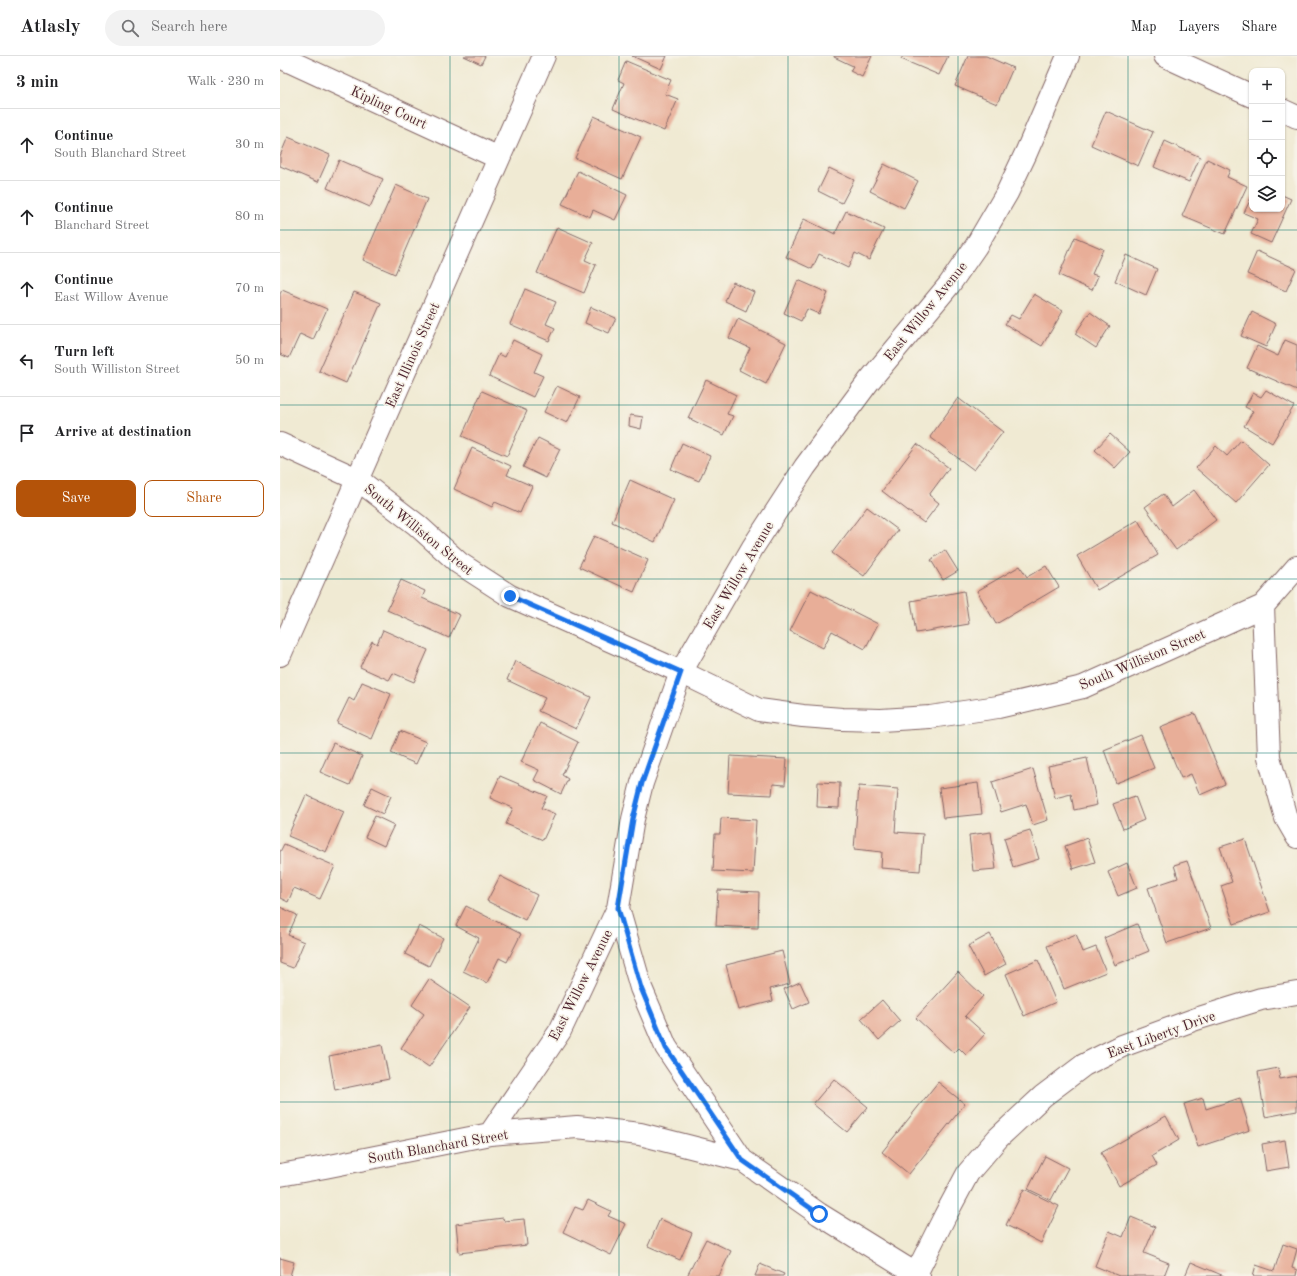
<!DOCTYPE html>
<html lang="en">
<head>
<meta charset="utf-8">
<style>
	:root { --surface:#fff; --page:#f2f2f2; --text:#202124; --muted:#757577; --line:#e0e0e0; --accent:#b45309 }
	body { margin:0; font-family:"Old Standard TT",serif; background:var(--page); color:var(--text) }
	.controls { position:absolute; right:12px; top:12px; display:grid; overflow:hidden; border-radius:8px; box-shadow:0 1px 3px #0004 }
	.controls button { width:36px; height:36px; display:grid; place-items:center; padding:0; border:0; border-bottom:1px solid var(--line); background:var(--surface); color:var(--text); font:20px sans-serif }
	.stop { position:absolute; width:12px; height:12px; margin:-9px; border:3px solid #1a73e8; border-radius:50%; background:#fff }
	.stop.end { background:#1a73e8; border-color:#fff; box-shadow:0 1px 4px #0008 }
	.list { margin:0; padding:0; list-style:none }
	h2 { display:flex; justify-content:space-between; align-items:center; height:52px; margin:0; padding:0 16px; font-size:17px }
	h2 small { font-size:13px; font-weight:400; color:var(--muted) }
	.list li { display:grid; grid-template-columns:26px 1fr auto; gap:12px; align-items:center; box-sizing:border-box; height:72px; padding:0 16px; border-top:1px solid var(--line) }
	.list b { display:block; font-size:15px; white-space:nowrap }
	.list p { margin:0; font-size:13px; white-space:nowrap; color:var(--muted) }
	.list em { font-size:13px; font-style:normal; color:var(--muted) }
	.actions { display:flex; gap:8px; padding:12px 16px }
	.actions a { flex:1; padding:9px 0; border:1px solid var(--accent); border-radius:8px; text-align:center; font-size:14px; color:var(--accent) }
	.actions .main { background:var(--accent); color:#fff }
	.icon { flex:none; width:22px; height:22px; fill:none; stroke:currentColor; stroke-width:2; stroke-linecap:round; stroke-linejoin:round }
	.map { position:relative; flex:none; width:1017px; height:1220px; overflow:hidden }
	header { display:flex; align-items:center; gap:24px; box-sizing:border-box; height:56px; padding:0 20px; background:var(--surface); border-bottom:1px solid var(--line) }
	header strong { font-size:19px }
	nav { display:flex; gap:22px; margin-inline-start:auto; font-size:14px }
	.search { width:280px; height:36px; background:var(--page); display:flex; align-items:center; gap:10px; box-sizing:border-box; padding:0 14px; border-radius:22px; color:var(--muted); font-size:15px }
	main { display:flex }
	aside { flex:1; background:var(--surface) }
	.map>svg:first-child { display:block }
</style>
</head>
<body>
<header>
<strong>Atlasly</strong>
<div class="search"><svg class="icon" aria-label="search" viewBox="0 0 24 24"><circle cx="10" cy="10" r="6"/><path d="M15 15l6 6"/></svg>Search here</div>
<nav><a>Map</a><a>Layers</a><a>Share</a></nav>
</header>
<main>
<aside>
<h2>3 min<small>Walk · 230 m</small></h2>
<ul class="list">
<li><svg class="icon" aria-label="ahead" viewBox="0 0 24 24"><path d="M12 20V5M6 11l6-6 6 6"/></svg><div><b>Continue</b><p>South Blanchard Street</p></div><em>30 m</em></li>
<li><svg class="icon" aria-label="ahead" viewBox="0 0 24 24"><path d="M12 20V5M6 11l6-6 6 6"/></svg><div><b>Continue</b><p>Blanchard Street</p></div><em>80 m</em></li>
<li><svg class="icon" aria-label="ahead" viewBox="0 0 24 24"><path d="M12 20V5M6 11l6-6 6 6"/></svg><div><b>Continue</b><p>East Willow Avenue</p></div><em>70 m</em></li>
<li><svg class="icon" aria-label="left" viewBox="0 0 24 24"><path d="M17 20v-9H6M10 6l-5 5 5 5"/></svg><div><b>Turn left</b><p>South Williston Street</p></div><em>50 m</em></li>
<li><svg class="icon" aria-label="arrive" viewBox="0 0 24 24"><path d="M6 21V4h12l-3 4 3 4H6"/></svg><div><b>Arrive at destination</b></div></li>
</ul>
<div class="actions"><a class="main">Save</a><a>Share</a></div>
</aside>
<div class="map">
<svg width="1017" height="1220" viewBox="0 0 1017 1220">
	<rect width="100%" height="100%" fill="#f7f3e8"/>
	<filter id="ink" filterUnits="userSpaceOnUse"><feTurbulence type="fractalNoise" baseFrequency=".025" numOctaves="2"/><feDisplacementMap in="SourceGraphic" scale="8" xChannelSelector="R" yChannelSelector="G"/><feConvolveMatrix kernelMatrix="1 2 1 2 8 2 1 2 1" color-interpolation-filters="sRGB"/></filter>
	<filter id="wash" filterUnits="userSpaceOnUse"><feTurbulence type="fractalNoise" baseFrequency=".012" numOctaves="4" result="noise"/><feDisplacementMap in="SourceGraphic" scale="16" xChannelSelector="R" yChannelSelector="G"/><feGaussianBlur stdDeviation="0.9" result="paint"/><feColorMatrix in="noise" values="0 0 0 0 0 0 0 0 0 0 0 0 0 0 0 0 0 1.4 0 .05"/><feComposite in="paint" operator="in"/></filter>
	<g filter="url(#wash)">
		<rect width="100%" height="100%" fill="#f0ead3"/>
		<g id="blocks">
			<!-- building -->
			<path fill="#e8ae98" d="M184,0H205L201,8Z
				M352,0H387L381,13Z
				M554,0H592L582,21L570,15L573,10L554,1Z
				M623,0H668L659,19L621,3Z
				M688,0H706L733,12L717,48L675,30Z
				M346,5L391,24L385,38L398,43L384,75L333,53L344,27L338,24Z
				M826,55L873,76L858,110L811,89Z
				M314,60L361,81L342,123L295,102Z
				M8,81L50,99L38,126L0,110V100Z
				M885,85L920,101L909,126L874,111Z
				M927,103L950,114L947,121L967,130L945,178L902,160Z
				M59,104L103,123L90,151L47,132Z
				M604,108L638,125L624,152L590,135Z
				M549,112L574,124L562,147L538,135Z
				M298,115L347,139L335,164L313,154L310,161L282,148Z
				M116,129L147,143L115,218L83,204Z
				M1002,139L1011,143L991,187L971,178L978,163L964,157L972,140V153H1002Z
				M566,155L604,173L589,204L575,197L568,212L539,198L532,213L506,201L524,163L555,178Z
				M277,171L313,187L305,204L316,209L304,237L257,217Z
				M795,181L823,193L812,218L818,220L812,234L779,219Z
				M977,195L1016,213L1006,235L967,218Z
				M846,199L877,213L866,239L835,225Z
				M518,224L548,237L539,258L527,253L521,265L504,257Z
				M453,226L474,236L466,255L445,245Z
				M245,233L276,246L266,268L275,272L269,285L230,268Z
				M2,234L47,253L33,284L20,278L9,302L0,298V238Z
				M74,236L101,247L66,327L39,315Z
				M754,238L783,255L762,290L725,268L731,259L739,263Z
				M311,251L336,262L329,277L305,267Z
				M810,256L830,270L816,292L795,278Z
				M972,256L996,268L986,291L961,280Z
				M458,263L506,287L486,328L459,314L470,292L449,282Z
				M233,284L262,298L254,316L263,320L253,341L209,320L219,298L225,301Z
				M1005,284L1017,289V334L967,312L977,290L998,300Z
				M426,324L456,339L447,358L453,360L444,379L408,362Z
				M277,330L300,341L287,367L264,356Z
				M986,334L1014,350L992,387L964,370L973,355L965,351L973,337L981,341Z
				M202,335L247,355L227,400L182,380Z
				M678,342L723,376L694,414L650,381Z
				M350,359L363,361L361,373L349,370Z
				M830,378L850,396L835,412L815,394Z
				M258,382L280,393L266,422L243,411Z
				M961,384L989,409L956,447L916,412L936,390L947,400Z
				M402,387L430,400L419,425L391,413Z
				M637,388L669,412L649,439L659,447L644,467L602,435Z
				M192,392L231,410L227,419L252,430L240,457L215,446L212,451L174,433Z
				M350,424L394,444L375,486L332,466Z
				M914,434L936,464L896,494L865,451L883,438L892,451Z
				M587,451L618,474L584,520L552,497Z
				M858,464L878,499L817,534L797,500Z
				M314,480L368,504L354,536L299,511Z
				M665,494L678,515L663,524L651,504Z
				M740,510L747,521L766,510L779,531L716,568L697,535Z
				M121,524L145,535L142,542L180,559L169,582L107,554Z
				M531,534L598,568L585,593L552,575L543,592L510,575Z
				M684,535L689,568L636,577L631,545Z
				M103,574L148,594L134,626L113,617L109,624L80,611L92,585L97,588Z
				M235,605L311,641L296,673L258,655L265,642L227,624Z
				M82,626L111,638L92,683L57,667L69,642L74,645Z
				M915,657L945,728L920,739L911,718L901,722L880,671Z
				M260,667L298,686L282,719L288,723L281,738L254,724L259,714L241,706Z
				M120,675L146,686L136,708L111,697Z
				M861,679L874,712L836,727L824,694Z
				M53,687L82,700L70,729L40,716Z
				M450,700L507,703L505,729L493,728L492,739L448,737Z
				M807,702L817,749L794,754L791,738L775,742L768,710Z
				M753,713L768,764L753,769L746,748L721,756L712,726Z
				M220,720L267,740L261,752L275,758L263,784L226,768L233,752L210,742Z
				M538,726L560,727L559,752L537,751Z
				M698,727L702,758L663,762L659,732Z
				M579,730L618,733L615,776L643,778L640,815L601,812L602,796L574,793Z
				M92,731L111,740L103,758L84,749Z
				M26,739L64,756L46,796L8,780Z
				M855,740L864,764L843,773L833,748Z
				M95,760L114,769L104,790L85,781Z
				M441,762L476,764L473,817L433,815L435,778H440Z
				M750,774L759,803L733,811L724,782Z
				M711,776L716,813L693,815L689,779Z
				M807,782L815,806L793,813L785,790Z
				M965,783L990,856L954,868L941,830L952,826L940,791Z
				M4,788L55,810L40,843L14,832L8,846L0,842V796Z
				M907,805L931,872L887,887L868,832L898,822L894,809Z
				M847,807L857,832L838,840L828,816Z
				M220,820L257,839L245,864L207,845Z
				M438,834L479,836L478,872L436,870Z
				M186,850L241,878L227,906L219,902L207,927L183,915L199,882L176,870Z
				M0,851L17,859L8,879L24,886L13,912L0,907Z
				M857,868L869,895L835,909L824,882Z
				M139,870L163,882L149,910L125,898Z
				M710,878L726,908L704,920L688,890Z
				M796,878L803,896L816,891L826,916L784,933L767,890Z
				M502,895L510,928L490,933L493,945L458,954L446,909Z
				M758,904L776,946L744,960L726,918Z
				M678,916L703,940L685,960L705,978L686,999L679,992L674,997L636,962Z
				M149,923L190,951L149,1011L121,992L144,958L132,949Z
				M520,926L529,946L513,953L504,933Z
				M602,944L620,965L599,984L581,963Z
				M102,989L109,1023L55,1034L49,1000Z
				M998,1012L1000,1023L1017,1020V1055L985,1061L978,1016Z
				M554,1023L588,1051L567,1076L533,1048Z
				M658,1026L685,1048L629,1118L602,1096Z
				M923,1042L926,1053L960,1042L970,1074L918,1091L904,1048Z
				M886,1060L899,1084L872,1100L877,1109L839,1130L821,1097Z
				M1005,1084L1009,1111L986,1115L982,1088Z
				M765,1100L788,1112L771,1144L748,1133Z
				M744,1133L779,1150L761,1187L726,1169Z
				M308,1144L331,1155L328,1160L346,1168L331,1199L283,1176L295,1151L303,1154Z
				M851,1161L875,1171L864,1197L889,1207L884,1220H839L815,1210L829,1175L843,1181Z
				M223,1162L224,1165L244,1163L247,1189L179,1197L176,1168Z
				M380,1163L412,1177L400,1204L368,1190Z
				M426,1183L451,1195L439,1220H407Z
				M1003,1188L1017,1193L1012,1212L1017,1214L1016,1220H973L976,1209L994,1215Z
				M0,1202L14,1206L10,1220H0Z
				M911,1206L944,1220H905Z
				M480,1208L504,1218L503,1220H475Z"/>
		</g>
	</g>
	<g filter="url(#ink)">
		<use href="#blocks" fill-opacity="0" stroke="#846666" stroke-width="1"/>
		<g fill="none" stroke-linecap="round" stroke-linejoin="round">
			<defs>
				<path id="street" d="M885,0L972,40
					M0,1L219,102
					M1002,54L1017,61
					M0,388L77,423L137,469L179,507L230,540L401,616L479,654L523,660L562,663L601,664L650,661L718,651L803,631L983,550L1017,511
					M983,550L989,701L1006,762L1017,781
					M0,599L264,0
					M338,852L361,932L386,991L462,1104
					M210,1078L280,975L338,852L353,763L362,727L401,616L473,491L525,411L589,325L669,229L696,190L727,137L746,97L788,0
					M0,1119L45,1111L210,1078L297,1071L360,1078L462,1104L539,1158L639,1220
					M635,1220L665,1160L688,1117L718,1082L763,1040L804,1009L842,990L916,963L981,943L1017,937"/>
			</defs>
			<!-- street casing -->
			<use href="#street" stroke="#846666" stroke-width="24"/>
			<!-- street -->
			<use href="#street" stroke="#fff" stroke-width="22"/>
		</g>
	</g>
	<g fill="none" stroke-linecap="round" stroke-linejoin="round" filter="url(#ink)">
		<!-- route -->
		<path stroke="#1a73e8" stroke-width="5" d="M230,540L401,616L362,727L353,763L338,852L361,932L386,992L462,1104L539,1158"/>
	</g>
	<!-- grid -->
	<path fill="none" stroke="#0f766e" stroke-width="1" stroke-opacity="0.55" d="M170,0V1220M339,0V1220M508,0V1220M678,0V1220M848,0V1220M0,174H1017M0,349H1017M0,523H1017M0,697H1017M0,871H1017M0,1046H1017"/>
	<g text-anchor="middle" stroke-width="3" stroke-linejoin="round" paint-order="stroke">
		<!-- street labels -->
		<g font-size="14" fill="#4a1f2b" stroke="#f7f3e8">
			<text transform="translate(109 51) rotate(25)" y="5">Kipling Court</text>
			<text transform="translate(645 255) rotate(-51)" y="5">East Willow Avenue</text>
			<text transform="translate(132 299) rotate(-66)" y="5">East Illinois Street</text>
			<text transform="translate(139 473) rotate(39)" y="5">South Williston Street</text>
			<text transform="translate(458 519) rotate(-59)" y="5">East Willow Avenue</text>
			<text transform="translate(862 603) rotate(-23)" y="5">South Williston Street</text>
			<text transform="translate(300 929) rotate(-63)" y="5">East Willow Avenue</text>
			<text transform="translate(881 978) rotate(-20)" y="5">East Liberty Drive</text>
			<text transform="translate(158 1090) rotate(-10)" y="5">South Blanchard Street</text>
		</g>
	</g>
</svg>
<div class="controls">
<button>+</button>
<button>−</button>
<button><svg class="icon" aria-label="locate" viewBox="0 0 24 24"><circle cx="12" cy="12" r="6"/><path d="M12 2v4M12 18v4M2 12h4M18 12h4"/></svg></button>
<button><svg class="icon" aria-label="layers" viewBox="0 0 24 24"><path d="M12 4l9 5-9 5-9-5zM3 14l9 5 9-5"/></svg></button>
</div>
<div class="stop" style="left:539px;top:1158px"></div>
<div class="stop end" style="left:230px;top:540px"></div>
</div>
</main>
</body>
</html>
